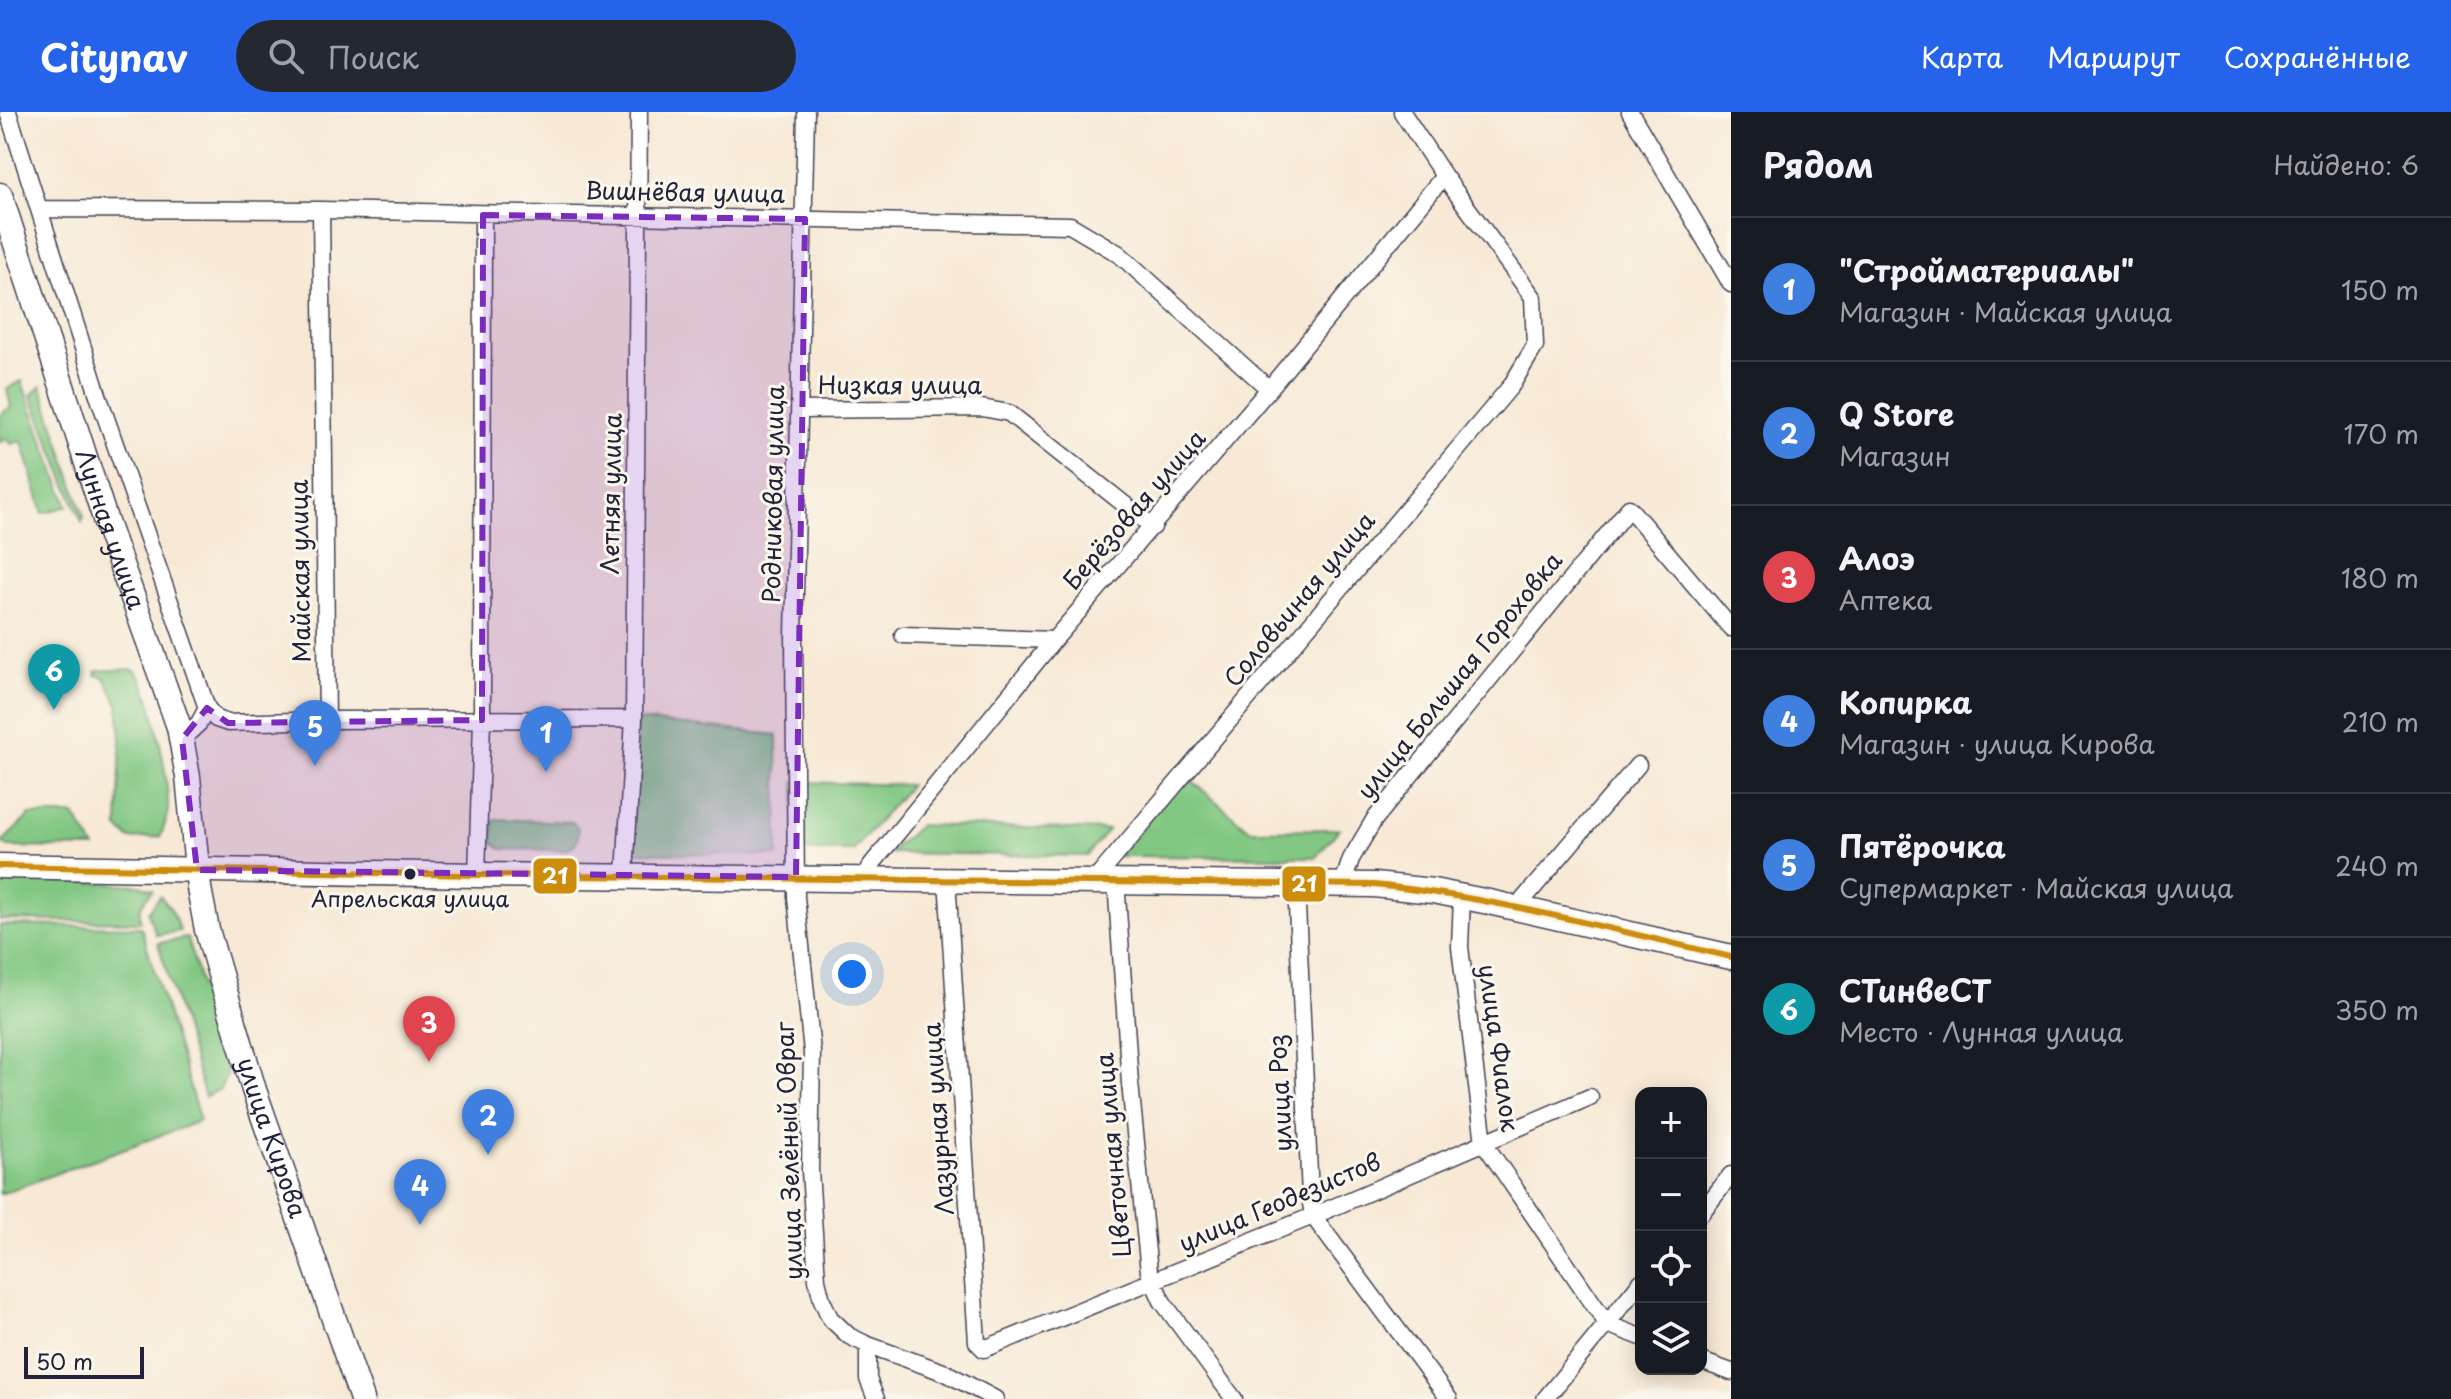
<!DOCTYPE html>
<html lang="ru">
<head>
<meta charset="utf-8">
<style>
	:root { --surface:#171b24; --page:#242831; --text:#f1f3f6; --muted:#9ea1a6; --line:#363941; --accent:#2563eb }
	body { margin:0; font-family:"Playpen Sans",sans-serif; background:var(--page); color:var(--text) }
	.controls { position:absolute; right:24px; bottom:24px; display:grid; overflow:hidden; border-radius:16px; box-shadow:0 4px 20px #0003 }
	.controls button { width:72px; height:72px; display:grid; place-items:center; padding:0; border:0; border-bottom:2px solid var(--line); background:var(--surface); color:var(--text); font:40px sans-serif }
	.scale { position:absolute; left:24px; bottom:20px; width:120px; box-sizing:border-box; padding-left:8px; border:4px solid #22223b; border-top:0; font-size:22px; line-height:28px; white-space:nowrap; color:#22223b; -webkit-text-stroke:6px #fbf7ec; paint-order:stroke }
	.you { position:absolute; left:852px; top:862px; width:28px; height:28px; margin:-20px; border:6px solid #fff; border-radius:50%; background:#1a73e8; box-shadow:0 0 0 12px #1a73e833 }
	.badge { display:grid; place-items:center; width:52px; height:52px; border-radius:50%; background:var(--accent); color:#fff; font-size:26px; font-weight:700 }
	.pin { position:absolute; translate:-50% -66px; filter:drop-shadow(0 2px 4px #0008) }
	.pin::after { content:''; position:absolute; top:42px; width:28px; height:24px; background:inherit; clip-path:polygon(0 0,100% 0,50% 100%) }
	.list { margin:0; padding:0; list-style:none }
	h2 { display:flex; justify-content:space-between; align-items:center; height:104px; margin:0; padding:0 32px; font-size:34px }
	h2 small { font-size:26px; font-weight:400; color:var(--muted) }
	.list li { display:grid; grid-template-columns:52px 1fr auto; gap:24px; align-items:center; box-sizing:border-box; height:144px; padding:0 32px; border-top:2px solid var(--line) }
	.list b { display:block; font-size:30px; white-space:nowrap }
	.list p { margin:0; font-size:26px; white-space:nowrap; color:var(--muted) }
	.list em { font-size:26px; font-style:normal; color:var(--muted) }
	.icon { flex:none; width:44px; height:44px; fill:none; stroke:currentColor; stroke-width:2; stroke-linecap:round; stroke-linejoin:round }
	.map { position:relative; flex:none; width:1731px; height:1287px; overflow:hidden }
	header { display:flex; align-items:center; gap:48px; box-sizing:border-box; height:112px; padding:0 40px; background:var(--accent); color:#fff }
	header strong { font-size:38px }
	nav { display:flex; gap:44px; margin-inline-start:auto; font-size:28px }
	.search { width:560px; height:72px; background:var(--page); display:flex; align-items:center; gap:20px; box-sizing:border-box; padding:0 28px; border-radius:44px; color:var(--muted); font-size:30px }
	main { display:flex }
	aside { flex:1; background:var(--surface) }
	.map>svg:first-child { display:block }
</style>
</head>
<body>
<header>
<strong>Citynav</strong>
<div class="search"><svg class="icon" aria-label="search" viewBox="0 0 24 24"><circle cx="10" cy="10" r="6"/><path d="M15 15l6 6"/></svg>Поиск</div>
<nav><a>Карта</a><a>Маршрут</a><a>Сохранённые</a></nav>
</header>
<main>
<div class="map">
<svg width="1731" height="1287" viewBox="0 0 1731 1287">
	<rect width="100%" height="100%" fill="#fbf7ec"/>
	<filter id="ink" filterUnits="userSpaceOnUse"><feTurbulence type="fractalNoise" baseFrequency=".0125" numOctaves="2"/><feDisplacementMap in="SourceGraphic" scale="16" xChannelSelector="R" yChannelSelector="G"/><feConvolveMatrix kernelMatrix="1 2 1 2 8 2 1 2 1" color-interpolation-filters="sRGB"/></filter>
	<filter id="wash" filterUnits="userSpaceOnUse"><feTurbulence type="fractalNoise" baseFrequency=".006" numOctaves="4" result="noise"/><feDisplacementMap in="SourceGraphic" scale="32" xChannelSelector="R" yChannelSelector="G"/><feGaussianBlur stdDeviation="1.8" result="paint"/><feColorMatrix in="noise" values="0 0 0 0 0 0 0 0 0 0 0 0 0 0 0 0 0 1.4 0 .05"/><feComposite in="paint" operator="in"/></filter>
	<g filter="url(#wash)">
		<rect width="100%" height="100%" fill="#f7e9d5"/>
		<!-- green -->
		<path fill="#81c782" stroke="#52745e" stroke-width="2" d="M22,269L26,282L68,394L43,401L22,329L11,332L9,327L0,330V303L11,295L7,277Z
			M41,274L84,405L82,410L31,283Z
			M133,557C152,567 169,672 168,695C168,706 164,716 160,725L130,727L118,716L121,624L118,592L105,566L96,563V559Z
			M637,608L777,623L778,744L630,740Z
			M1185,663L1250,718L1339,717L1316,745L1117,744Z
			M795,670L910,673L853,739H795Z
			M30,703H74L95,736L8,735L2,730Z
			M494,707L572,710L578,716C579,729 575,736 562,738L501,737L493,729Z
			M920,713L1108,718L1087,744L888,741Z
			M0,766L140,773L153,778C143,789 137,796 141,810L0,808Z
			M160,784L171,797L180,819L156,823L148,800Z
			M0,813L141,815L200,1009L0,1082Z
			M187,826L227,961L220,977L205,985L158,831Z"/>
	</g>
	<g filter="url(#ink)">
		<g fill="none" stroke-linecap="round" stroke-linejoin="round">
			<defs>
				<path id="street" d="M8,0L99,286L207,596L216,607L228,611L327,608
					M806,0L794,524L796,785L812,940L810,1058L817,1168L822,1188L830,1206L849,1224L868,1233L946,1261L995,1287
					M1630,0L1731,172
					M40,97L321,98L1070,113L1119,142L1269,277
					M321,98L327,608L634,607
					M800,298L982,296L1009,301L1153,415
					M903,523L1054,528
					M182,627L199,611L207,596
					M477,763L482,608L483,103
					M625,763L634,607L639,0
					M866,766L872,752L1054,528L1269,277L1444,64
					M947,767L977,1230L984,1237L1313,1104L1590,985
					M1095,768L1511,274L1535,234L1533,185L1444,64L1402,0
					M1116,769L1130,971L1149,1160L1162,1189L1234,1287
					M1296,771L1310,1084L1313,1104L1449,1287
					M1343,771L1351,747L1374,708L1629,396L1731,516
					M1462,785L1460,835L1484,1031L1607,1212L1641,1225
					M1516,796L1638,653
					M1701,1101L1731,1063
					M868,1233V1267L876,1287
					M1701,1249L1731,1260
					M1545,1287L1641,1170"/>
				<g id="secondary">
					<path id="s1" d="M0,83L107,413L179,615L188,665L199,776L207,818L254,978L362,1287"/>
					<path d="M0,754L477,763L1374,773L1433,779L1489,790L1731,845"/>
				</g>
			</defs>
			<!-- street casing -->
			<use href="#street" stroke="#424052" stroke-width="19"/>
			<!-- secondary casing -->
			<use href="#secondary" stroke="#424052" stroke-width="27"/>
			<!-- street -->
			<use href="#street" stroke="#fff" stroke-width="16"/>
			<!-- secondary -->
			<use href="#secondary" stroke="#fff" stroke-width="24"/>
			<defs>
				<path id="bus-1" d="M0,754L477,763L1374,773C1495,785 1613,818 1731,845"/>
			</defs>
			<!-- bus-1 casing -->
			<use href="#bus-1" stroke="#fbf7ec" stroke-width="12"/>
			<!-- bus-1 -->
			<use href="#bus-1" stroke="#cc8c0c" stroke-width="6"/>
		</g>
	</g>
	<!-- marked area -->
	<path fill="#7b2cbf" fill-opacity="0.2" stroke="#7b2cbf" stroke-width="6" stroke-dasharray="16 10" stroke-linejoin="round" d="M483,103L805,107L796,765L197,758L182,627L207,596L228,611L482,608Z"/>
	<!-- markers -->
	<circle fill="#22223b" stroke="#fbf7ec" stroke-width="3" cx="410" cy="762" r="7"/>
	<g text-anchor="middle" stroke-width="6" stroke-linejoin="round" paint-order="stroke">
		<!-- bus labels -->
		<g font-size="22" fill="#22223b" stroke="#fbf7ec">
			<text x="410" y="795">Апрельская улица</text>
		</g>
		<!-- street labels -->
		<g font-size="24" fill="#22223b" stroke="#fbf7ec">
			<text transform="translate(685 81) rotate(1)" y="8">Вишнёвая улица</text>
			<text x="900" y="282">Низкая улица</text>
			<text transform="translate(612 382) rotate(-89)" y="8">Летняя улица</text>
			<text transform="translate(774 382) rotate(-89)" y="8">Родниковая улица</text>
			<text transform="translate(1135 398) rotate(-49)" y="8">Берёзовая улица</text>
			<text dy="8" stroke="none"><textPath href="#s1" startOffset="352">Лунная улица</textPath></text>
			<text transform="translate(301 459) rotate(-91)" y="8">Майская улица</text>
			<text transform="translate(1300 488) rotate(-50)" y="8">Соловьиная улица</text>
			<text transform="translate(1460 564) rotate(-51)" y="8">улица Большая Гороховка</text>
			<text transform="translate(1498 936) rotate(82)" y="8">улица Фиалок</text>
			<text transform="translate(1281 981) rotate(-93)" y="8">улица Роз</text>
			<text transform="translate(939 1007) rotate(-94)" y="8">Лазурная улица</text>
			<text dy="8" stroke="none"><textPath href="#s1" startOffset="984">улица Кирова</textPath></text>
			<text transform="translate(790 1039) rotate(-92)" y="8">улица Зелёный Овраг</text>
			<text transform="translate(1114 1043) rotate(-95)" y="8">Цветочная улица</text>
			<text transform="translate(1280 1091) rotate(-23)" y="8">улица Геодезистов</text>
		</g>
	</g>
	<g stroke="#fbf7ec" stroke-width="3">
		<rect x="532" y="745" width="46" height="38" rx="8" fill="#cc8c0c"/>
		<rect x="1281" y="753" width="46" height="38" rx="8" fill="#cc8c0c"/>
	</g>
	<g font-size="22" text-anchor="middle" font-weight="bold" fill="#fff">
		<text x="555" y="772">21</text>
		<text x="1304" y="780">21</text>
	</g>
</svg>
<div class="controls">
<button>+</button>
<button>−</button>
<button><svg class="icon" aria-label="locate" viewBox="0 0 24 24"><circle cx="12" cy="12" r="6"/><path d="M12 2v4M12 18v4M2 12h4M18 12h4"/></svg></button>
<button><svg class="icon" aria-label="layers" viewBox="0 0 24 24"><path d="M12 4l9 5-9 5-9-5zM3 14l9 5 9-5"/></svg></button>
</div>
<div class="scale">50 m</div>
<div class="you"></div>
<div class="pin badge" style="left:546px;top:660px;background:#3f7fe0">1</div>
<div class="pin badge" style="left:488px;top:1043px;background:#3f7fe0">2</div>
<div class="pin badge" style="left:429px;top:950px;background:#e0444e">3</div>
<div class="pin badge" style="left:420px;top:1113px;background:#3f7fe0">4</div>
<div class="pin badge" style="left:315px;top:654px;background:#3f7fe0">5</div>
<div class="pin badge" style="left:54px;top:598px;background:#0f9aa8">6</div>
</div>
<aside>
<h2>Рядом<small>Найдено: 6</small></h2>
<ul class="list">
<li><span class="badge" style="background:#3f7fe0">1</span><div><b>&quot;Стройматериалы&quot;</b><p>Магазин · Майская улица</p></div><em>150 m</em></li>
<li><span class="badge" style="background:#3f7fe0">2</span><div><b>Q Store</b><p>Магазин</p></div><em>170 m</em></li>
<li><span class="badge" style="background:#e0444e">3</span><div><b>Алоэ</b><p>Аптека</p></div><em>180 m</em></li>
<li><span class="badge" style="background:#3f7fe0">4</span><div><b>Копирка</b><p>Магазин · улица Кирова</p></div><em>210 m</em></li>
<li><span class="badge" style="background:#3f7fe0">5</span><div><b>Пятёрочка</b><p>Супермаркет · Майская улица</p></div><em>240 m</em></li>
<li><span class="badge" style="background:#0f9aa8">6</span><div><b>СТинвеСТ</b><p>Место · Лунная улица</p></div><em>350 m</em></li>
</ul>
</aside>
</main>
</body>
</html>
